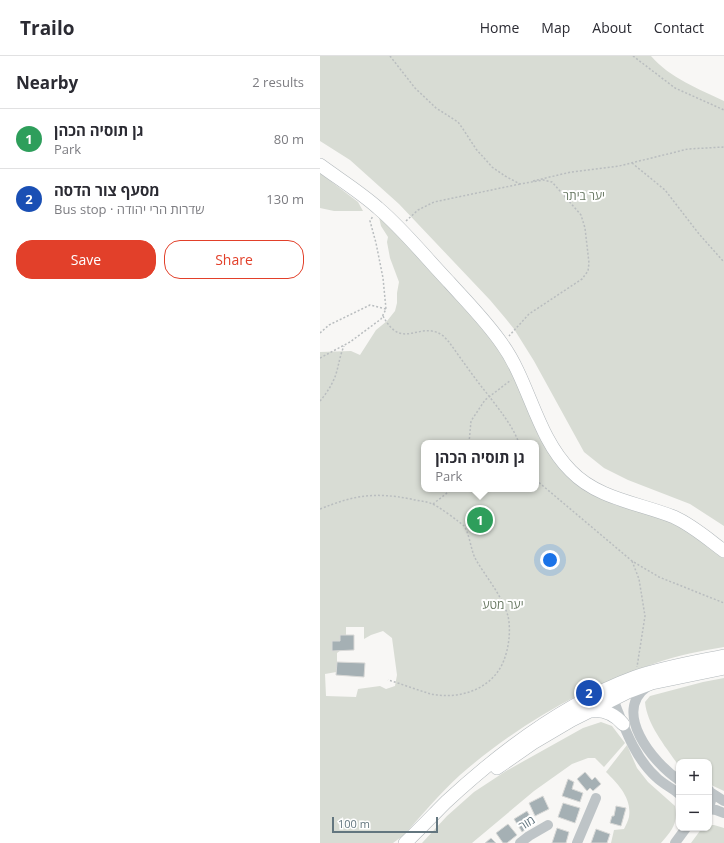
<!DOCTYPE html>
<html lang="en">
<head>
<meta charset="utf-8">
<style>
	:root { --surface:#fff; --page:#f2f2f3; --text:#2b2b33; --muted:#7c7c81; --line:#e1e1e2; --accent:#e2402a }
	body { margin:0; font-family:"Open Sans",Heebo,sans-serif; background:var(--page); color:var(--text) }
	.controls { position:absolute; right:12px; bottom:12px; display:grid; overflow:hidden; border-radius:8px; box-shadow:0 1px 3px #0004 }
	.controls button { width:36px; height:36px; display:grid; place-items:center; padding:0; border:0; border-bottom:1px solid var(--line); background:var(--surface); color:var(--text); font:20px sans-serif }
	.scale { position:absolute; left:12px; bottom:10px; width:106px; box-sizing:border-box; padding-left:4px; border:2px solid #63767f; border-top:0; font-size:11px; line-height:14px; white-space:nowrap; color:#63767f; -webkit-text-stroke:3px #fff; paint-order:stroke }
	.you { position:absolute; left:230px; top:504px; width:14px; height:14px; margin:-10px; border:3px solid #fff; border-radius:50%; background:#1a73e8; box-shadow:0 0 0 6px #1a73e833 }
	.badge { display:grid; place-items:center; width:26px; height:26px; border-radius:50%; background:var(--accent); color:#fff; font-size:13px; font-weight:700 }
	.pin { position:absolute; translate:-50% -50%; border:2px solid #fff; box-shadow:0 1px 4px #0006 }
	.popup { position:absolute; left:101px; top:384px; width:118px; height:52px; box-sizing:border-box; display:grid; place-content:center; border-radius:8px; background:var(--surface); filter:drop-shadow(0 1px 3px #0005); font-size:13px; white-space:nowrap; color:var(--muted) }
	.popup b { font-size:15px; color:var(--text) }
	.popup::after { content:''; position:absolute; left:50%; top:100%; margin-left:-8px; border:8px solid transparent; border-top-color:var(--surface) }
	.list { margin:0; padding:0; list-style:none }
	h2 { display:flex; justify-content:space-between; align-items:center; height:52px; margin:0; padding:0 16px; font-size:17px }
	h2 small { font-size:13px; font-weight:400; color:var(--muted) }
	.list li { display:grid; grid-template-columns:26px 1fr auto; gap:12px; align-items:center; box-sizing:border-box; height:60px; padding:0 16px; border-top:1px solid var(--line) }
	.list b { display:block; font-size:15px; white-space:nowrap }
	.list p { margin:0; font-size:13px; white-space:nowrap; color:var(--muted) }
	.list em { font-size:13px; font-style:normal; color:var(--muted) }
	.actions { display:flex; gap:8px; padding:12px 16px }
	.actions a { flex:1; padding:9px 0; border:1px solid var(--accent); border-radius:16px; text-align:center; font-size:14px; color:var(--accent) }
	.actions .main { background:var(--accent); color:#fff }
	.map { position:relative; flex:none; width:404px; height:787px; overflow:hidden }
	header { display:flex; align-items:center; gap:24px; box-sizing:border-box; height:56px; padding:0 20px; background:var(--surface); border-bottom:1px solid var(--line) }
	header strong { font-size:19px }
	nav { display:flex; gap:22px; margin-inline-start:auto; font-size:14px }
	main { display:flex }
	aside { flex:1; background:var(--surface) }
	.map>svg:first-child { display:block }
</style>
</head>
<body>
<header>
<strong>Trailo</strong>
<nav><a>Home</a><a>Map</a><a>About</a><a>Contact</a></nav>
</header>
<main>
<aside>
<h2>Nearby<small>2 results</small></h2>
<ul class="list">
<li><span class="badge" style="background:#2e9e5b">1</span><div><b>גן תוסיה הכהן</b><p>Park</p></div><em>80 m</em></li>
<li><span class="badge" style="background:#1a4fb4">2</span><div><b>מסעף צור הדסה</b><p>Bus stop · שדרות הרי יהודה</p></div><em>130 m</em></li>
</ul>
<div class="actions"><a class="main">Save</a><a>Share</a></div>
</aside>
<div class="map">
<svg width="404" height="787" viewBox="0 0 404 787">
	<rect width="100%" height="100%" fill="#f8f7f5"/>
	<!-- green -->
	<path fill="#d8dcd4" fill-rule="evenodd" d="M0,0H331C350,22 379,33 404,45V470L370,448L308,424L284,412L264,396L214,305L194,273L186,263L170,244L79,148L30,104L0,85Z
		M0,117L38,146L43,155H14L0,152Z
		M58,157L184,296L216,367L271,437L295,449L341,461L377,481L404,501V591C381,595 358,599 336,607C265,630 196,670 140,719C121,736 101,760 84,779L73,787H0V296L31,295L40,299L56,274L67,265L75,255L77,247V237L79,226L70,202L67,186L68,181L61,170ZM104,387H216V433H104ZM26,571H44V583L51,579L63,575L72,582L77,619L75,630L66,633L60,630L38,633L36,641L6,640L5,618L22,615L17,610V597L26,590Z
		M404,622V735L389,728V706H359V710C346,691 327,669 325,646L330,640L383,626Z
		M281,666L292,670L305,687L284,711L275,702H268L252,708L214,735L152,787H102L127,760L154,736L186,715L263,672Z
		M307,689L317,712L328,726L355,750C358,768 352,774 341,787H291L294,774L304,773C306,769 308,765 309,761C312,742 298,728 286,716Z
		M389,769H394L404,772V787H371L382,772H389Z"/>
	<!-- building -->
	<path fill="#a5b0b4" stroke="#d9d9d7" d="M20,579H34V594L12,595V585H20Z
		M17,606L45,607L44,621L16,619Z
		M265,716L272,724L275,721L281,728L273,735L270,732L267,735L257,723Z
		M248,723L254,726L252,733L263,737L260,746L242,740Z
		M223,740L229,753L215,760L209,747Z
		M243,747L260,752L255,767L238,761Z
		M296,750L306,752L301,770L290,767L292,760H294Z
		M207,755L214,767L202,776L194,763Z
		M188,768L197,779L187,787H183L176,777Z
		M237,772L249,776L246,787H232Z
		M276,773L290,778L287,787H271Z
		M171,782L176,787H165Z"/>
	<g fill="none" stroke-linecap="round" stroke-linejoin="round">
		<defs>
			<path id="major" d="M0,109C19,123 40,136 58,152C84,174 106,202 129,226C147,246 167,266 182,288C210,327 216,380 251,415C278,443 319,447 354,461C372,469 388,483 404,495
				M271,655C284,653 294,658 303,668
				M177,712L213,687L252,664L308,636L332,627L404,612
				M85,787C99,774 112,760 126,746C181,695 244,647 315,621C344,611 374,606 404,600"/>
		</defs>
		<!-- major casing -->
		<use href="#major" stroke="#b2b8bb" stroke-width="14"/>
		<!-- path -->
		<path stroke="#b9bdbf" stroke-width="1.5" stroke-dasharray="2 2" stroke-linecap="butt" d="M70,0L95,32L116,52L138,66L143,73L156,93L172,111L185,120L200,128L223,124L232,126L261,159L265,172L269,207L268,215L262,223L209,258L189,280
			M313,0L355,32L404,54
			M312,107L345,134L379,178L404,206
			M213,125L251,116L299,110L368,93L404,91
			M86,165L98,154L114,146L200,128
			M63,260C82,296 99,264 122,279C125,281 127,284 129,286C142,304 155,323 169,340C181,356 192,369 199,387
			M0,277L9,269L50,249L66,253
			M0,302L30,286L61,263L66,253L63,222L56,187L50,165L53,160
			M0,345C7,337 13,327 16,318C19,308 20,299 24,290
			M149,387L151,365L165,344L191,324
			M216,424L312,505L339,521L404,547
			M113,448L132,433
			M0,453C35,439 54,436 91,443C98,445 106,445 112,448C117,449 141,467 144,470C149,476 151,494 155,502C165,520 182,539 188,560C191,574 189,591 184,604C173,633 140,644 111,638C97,634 82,628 68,624
			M312,505L319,523L325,560L317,611"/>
		<!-- minor -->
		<path stroke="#bec4c7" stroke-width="10" d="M328,630C291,655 333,707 359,724
			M292,637L293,643C304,670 314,701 336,721C343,728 352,732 359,738
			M389,734C392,739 392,745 389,749
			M390,736L404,745
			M389,753L396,754L404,757
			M200,787L209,780L228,769
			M257,787L276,742
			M355,787L366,772"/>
		<!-- major -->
		<use href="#major" stroke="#fff" stroke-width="13"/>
	</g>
	<g text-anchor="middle" stroke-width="4" stroke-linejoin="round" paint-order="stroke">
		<!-- park labels -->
		<g font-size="12" fill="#687862" stroke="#fff">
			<text x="264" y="144">יער ביתר</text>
			<text x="183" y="553">יער מטע</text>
		</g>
		<!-- street labels -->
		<g font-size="12" fill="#63767f" stroke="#fff">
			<text transform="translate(207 767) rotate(-32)" y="4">מור</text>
		</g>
	</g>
</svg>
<div class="controls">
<button>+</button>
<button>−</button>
</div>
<div class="scale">100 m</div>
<div class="you"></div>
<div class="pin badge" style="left:160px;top:464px;background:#2e9e5b">1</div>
<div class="popup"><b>גן תוסיה הכהן</b>Park</div>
<div class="pin badge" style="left:269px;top:637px;background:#1a4fb4">2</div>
</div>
</main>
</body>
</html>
